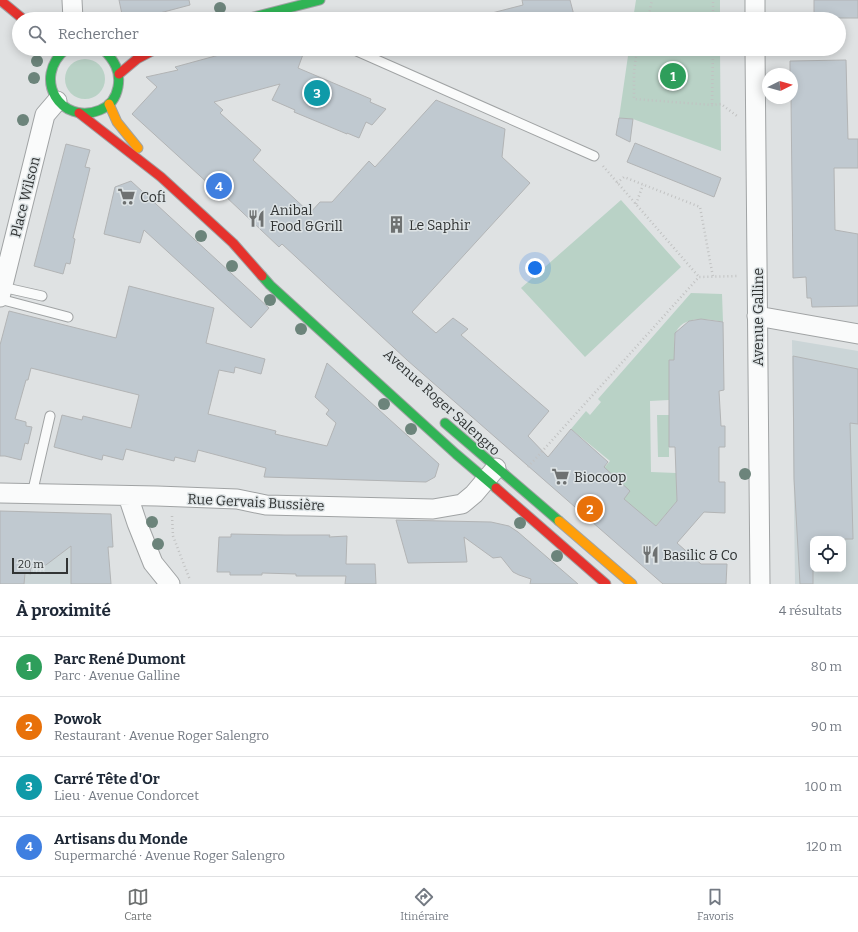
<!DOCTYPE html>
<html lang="fr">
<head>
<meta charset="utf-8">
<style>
	:root { --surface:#fff; --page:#f2f2f3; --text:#1f2937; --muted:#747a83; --line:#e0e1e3; --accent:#6e7171 }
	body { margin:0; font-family:Bitter,serif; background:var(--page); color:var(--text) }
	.controls { position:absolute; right:12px; bottom:12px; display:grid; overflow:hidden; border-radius:8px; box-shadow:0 2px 10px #0003 }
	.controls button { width:36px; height:36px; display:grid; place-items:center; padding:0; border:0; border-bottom:1px solid var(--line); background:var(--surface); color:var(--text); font:20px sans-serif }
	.compass { position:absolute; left:762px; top:68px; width:36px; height:36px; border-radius:50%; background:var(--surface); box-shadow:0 2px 10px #0003; rotate:85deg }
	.scale { position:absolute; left:12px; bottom:10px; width:56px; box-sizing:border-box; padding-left:4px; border:2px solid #313434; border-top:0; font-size:11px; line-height:14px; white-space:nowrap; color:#313434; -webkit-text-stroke:3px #dde3e5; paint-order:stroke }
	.you { position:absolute; left:535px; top:268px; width:14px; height:14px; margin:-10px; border:3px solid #fff; border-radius:50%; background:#1a73e8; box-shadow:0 0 0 6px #1a73e833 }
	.badge { display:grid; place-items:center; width:26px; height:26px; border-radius:50%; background:var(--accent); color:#fff; font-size:13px; font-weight:700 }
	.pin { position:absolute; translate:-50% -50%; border:2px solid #fff; box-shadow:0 1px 4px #0006 }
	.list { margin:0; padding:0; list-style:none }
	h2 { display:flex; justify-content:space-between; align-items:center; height:52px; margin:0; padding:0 16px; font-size:17px }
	h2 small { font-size:13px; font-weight:400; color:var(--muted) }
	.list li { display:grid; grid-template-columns:26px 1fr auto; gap:12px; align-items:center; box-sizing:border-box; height:60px; padding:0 16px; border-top:1px solid var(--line) }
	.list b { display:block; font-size:15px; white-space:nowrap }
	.list p { margin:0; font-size:13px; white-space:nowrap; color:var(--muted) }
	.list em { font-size:13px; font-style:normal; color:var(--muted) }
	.icon { flex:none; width:22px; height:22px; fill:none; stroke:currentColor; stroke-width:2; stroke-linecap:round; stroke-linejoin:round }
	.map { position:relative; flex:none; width:858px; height:584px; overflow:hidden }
	.search { position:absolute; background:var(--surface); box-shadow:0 2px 10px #0003; left:12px; right:12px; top:12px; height:44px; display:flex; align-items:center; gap:10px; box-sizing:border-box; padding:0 14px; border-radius:22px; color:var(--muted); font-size:15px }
	.sheet { height:292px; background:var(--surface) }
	nav { display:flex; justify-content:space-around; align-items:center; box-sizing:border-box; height:56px; border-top:1px solid var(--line); background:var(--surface); font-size:11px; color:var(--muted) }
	nav a { display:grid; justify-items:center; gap:2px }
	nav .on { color:var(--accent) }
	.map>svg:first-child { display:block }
</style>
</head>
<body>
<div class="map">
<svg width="858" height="584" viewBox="0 0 858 584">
	<rect width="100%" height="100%" fill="#dfe2e3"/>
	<!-- built -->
	<path fill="#cbd5d7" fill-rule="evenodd" d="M792,340L858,351V584H795ZM813,539H843V569H813Z
		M0,511L71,513V584H0Z"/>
	<!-- green -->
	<path fill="#b9d2c6" d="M636,0H720V19H633Z
		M629,49H720L721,151L633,119L619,118Z
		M65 79a20 20 0 1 1 40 0a20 20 0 1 1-40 0Z
		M621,200L681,267L585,357L521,288Z
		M691,293L722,294L723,322C708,319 684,315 676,332C672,340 677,352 680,360H669V400L650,401L651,472L676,473L677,501L654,528L597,476L610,461L571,429L586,411L590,415L601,402L598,399Z
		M657,415H669V457H658Z"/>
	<!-- building -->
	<path fill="#c0c9d0" stroke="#b2b4b5" d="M119,0H189L190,5L137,19H123Z
		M522,0H570L575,19H489L488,14L523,5Z
		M814,0H858V18H814Z
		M241,49H305L298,68L371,99L370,102L386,109L372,125L366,122L359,138L347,133V134L306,117L294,112L295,110L272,100L280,84L214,102L223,110L220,113L261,150L253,160L310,213L320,202H332L369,161L375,167L436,100L505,129L502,157L530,183L412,312L436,333L453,318L468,329L461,335L549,411L528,436L548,457L571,429L608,462L604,467L630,491L624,499L656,526L677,501L675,447H669V360H674L675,333L689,321L701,319L723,322L724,390L719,391L721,426H725V447H719V482H725V513L704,512L677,543L701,564H727L726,584H663L407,360L282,244L279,247L223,194L222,196L132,114L157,87L146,77L178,70L175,67Z
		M846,60L848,139H858V168H834L835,230L858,234V306L812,307L811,298H807L806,277L793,278L791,98H792V74H790V61Z
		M619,118L633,119L630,142L616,135Z
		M635,143L721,178L714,197L627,162Z
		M66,144L90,150L85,167L90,168L73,238L75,239L70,264L66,263L63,274L34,266Z
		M131,181L269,308L251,328L144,230L140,243L104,234L115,187Z
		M129,286L214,308L206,343L265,359L261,374L235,367L234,373L219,370L208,414L276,431L275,434L327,446L336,423L326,414L329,410L315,397L327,363L439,464L435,477L426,482L264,477L266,468L198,450L195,462L175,457L174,461L126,449L123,460L103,455L102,460L54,447L62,415L82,420L83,416L131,428L139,395L31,368L28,380H26L15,419L26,422V426L32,427L28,444L25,443L21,460L5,456H0V345L9,311L116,338Z
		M793,356L858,369V424L850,423L853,539H813V584H800L794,479Z
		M0,511L111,514L113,547H108L111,584H71V546L42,568H30L31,574L25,573L24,584H0Z
		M396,520L491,522L509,526L518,532L578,584H530L531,579L519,575L513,572L501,557L493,558L464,537L467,562L408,563Z
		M231,534L285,535H330L329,537L347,536L346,564H375L376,584H345L346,576H296V574L262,573V575H230V572H217L219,537H231Z"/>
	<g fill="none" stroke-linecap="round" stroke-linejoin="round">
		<defs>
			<path id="lane" d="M352,49L594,156
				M2,287L42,296
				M0,299L68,317
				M32,494L50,416"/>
			<path id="street" d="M72,0L73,19
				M755,0V19
				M755,49L760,584
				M0,297L45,115L57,101
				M757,316L858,334
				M0,493L157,496L237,499L266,505L433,509L462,504L474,494L496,468
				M128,496L137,523L153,563L170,584"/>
			<path id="fast" d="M246,19L320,0
				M66,49C31,78 61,126 100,110C110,106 116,98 118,87C121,71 114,60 103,49
				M262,276L270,285L456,454L496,488
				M445,423L559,521"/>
			<path id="slow" d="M109,104L117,122L138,148
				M559,521L632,584"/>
			<path id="jam" d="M0,0L23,19
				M119,74L137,59L156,49
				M79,113L161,177L233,243L262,276
				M496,488L606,584"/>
		</defs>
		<!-- lane casing -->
		<use href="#lane" stroke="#a0a3a4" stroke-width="11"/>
		<!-- street casing -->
		<use href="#street" stroke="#a0a3a4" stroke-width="21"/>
		<!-- fast casing -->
		<use href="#fast" stroke="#a0a3a4" stroke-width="11"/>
		<!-- slow casing -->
		<use href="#slow" stroke="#a0a3a4" stroke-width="11"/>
		<!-- jam casing -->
		<use href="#jam" stroke="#a0a3a4" stroke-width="11"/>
		<!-- path -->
		<path stroke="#c1c2c2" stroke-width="2.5" stroke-dasharray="1 3" stroke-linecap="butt" d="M648,19L652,0
			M713,19V0
			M637,49L634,72V99L712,105L721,104L737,116
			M712,104L713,49
			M603,166L699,277
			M617,183L624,177L700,207L713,277
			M636,204L643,185
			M528,467L699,277L739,276
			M172,516L173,536L190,580"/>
		<!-- lane -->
		<use href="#lane" stroke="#fafbfb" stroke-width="9"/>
		<!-- street -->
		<use href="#street" stroke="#fafbfb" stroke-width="19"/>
		<!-- fast -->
		<use href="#fast" stroke="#30b455" stroke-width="9"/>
		<!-- slow -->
		<use href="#slow" stroke="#ff9f0a" stroke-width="9"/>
		<!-- jam -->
		<use href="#jam" stroke="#e5322d" stroke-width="9"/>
	</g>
	<!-- trees -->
	<g fill="#6c847b">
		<circle cx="220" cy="8" r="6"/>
		<circle cx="37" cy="61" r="6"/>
		<circle cx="34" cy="78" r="6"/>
		<circle cx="23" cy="120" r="6"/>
		<circle cx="201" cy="236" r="6"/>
		<circle cx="232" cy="266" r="6"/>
		<circle cx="270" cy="300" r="6"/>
		<circle cx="301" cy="329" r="6"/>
		<circle cx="384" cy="404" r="6"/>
		<circle cx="411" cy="429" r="6"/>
		<circle cx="745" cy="474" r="6"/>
		<circle cx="152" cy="522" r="6"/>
		<circle cx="520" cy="523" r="6"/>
		<circle cx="158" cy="544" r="6"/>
		<circle cx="557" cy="556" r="6"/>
	</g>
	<!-- icons -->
	<defs>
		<symbol id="supermarket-bare" viewBox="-9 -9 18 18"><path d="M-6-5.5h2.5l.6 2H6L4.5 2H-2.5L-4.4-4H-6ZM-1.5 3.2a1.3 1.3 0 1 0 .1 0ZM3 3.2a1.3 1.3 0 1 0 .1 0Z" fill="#6e7171" stroke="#dde3e5" stroke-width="2.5" paint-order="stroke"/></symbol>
		<symbol id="restaurant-bare" viewBox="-9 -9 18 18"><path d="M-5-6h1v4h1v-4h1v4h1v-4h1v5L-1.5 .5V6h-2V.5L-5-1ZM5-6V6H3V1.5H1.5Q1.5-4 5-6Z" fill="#6e7171" stroke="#dde3e5" stroke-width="2.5" paint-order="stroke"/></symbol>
		<symbol id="building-bare" viewBox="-9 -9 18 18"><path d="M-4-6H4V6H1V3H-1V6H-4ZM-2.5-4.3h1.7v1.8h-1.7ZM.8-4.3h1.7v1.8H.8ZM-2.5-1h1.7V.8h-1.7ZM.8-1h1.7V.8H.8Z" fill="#6e7171" stroke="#dde3e5" stroke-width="2.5" paint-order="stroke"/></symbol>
	</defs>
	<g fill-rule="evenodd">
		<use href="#supermarket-bare" x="114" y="184" width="25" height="25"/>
		<use href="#restaurant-bare" x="244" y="206" width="25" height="25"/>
		<use href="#building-bare" x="384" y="212" width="25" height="25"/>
		<use href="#supermarket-bare" x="548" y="464" width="25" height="25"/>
		<use href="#restaurant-bare" x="638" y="542" width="25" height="25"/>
	</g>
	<g text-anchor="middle" stroke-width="3" stroke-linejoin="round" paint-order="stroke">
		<!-- street labels -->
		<g font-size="14" fill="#313434" stroke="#dde3e5">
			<text transform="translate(25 197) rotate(-76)" y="5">Place Wilson</text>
			<text transform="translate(758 317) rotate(-90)" y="5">Avenue Galline</text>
			<text transform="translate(442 402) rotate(42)" y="5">Avenue Roger Salengro</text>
			<text transform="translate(256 502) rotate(3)" y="5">Rue Gervais Bussière</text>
		</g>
		<!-- poi labels -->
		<g font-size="14" fill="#313434" stroke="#dde3e5" text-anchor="start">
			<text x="140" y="202">Cofi</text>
			<text x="270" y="215">Anibal<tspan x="270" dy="16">Food &amp;Grill</tspan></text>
			<text x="409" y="230">Le Saphir</text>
			<text x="574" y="482">Biocoop</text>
			<text x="663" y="560">Basilic &amp; Co</text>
		</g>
	</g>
</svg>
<div class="controls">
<button><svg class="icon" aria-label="locate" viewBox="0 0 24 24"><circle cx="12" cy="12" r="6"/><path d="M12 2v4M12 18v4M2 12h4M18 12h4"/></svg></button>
</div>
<svg class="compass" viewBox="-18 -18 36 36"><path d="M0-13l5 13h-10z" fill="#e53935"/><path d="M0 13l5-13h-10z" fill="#747a83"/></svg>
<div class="scale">20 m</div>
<div class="you"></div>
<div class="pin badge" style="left:673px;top:76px;background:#2e9e5b">1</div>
<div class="pin badge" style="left:590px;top:509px;background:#e8710a">2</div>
<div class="pin badge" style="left:317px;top:93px;background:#0f9aa8">3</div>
<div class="pin badge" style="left:219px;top:186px;background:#3f7fe0">4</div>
<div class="search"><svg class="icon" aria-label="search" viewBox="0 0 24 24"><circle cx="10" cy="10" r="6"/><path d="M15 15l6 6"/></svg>Rechercher</div>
</div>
<section class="sheet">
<h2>À proximité<small>4 résultats</small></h2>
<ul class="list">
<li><span class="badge" style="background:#2e9e5b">1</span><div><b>Parc René Dumont</b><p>Parc · Avenue Galline</p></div><em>80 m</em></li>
<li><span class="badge" style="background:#e8710a">2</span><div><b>Powok</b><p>Restaurant · Avenue Roger Salengro</p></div><em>90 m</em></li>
<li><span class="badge" style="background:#0f9aa8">3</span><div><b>Carré Tête d'Or</b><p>Lieu · Avenue Condorcet</p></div><em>100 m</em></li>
<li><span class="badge" style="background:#3f7fe0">4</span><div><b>Artisans du Monde</b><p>Supermarché · Avenue Roger Salengro</p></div><em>120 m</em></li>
</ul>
</section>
<nav>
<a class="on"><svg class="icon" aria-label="map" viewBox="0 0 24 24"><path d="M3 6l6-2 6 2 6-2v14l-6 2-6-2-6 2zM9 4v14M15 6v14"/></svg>Carte</a>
<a><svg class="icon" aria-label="directions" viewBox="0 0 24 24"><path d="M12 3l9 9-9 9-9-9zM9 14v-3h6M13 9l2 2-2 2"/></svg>Itinéraire</a>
<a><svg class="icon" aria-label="saved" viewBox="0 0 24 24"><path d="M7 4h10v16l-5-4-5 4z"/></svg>Favoris</a>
</nav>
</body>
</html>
